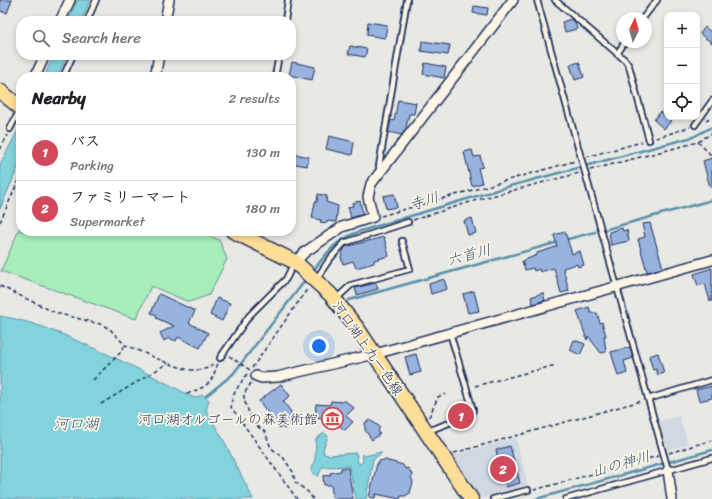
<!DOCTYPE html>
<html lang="en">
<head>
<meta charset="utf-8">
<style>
	:root { --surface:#fff; --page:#f6f6f6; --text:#202124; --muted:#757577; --line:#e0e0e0; --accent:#d1495b }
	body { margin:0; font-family:Sriracha,"Klee One",sans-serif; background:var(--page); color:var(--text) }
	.controls { position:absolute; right:12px; top:12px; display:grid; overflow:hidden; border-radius:8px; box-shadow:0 2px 6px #0003 }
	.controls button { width:36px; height:36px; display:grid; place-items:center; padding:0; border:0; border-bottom:1px solid var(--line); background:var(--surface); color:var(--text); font:20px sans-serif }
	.compass { position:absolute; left:616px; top:12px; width:36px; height:36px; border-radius:50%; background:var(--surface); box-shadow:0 2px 6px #0003; rotate:5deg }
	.you { position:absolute; left:319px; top:346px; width:14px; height:14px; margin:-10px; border:3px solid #fff; border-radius:50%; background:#1a73e8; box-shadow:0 0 0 6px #1a73e833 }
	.badge { display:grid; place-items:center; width:26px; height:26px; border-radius:50%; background:var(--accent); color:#fff; font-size:13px; font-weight:700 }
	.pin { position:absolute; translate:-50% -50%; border:2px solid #fff; box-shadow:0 1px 4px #0006 }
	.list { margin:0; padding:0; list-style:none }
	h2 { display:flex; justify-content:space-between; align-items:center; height:52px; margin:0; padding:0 16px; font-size:17px }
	h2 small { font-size:13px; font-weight:400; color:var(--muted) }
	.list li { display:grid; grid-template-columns:26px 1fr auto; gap:12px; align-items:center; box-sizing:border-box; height:56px; padding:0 16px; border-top:1px solid var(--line) }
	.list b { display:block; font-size:15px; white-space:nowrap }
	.list p { margin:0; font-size:13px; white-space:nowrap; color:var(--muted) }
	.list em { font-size:13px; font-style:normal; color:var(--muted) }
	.icon { flex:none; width:22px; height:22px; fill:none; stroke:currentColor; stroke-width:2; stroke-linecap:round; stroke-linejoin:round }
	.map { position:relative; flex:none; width:712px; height:499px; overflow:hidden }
	.search { position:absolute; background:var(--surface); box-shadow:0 2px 6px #0003; left:16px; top:16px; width:280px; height:44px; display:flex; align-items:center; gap:10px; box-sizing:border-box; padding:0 14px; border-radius:16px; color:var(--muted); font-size:15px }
	.panel { position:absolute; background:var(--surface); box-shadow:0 2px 6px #0003; left:16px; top:72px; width:280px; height:164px; border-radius:16px }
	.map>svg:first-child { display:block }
</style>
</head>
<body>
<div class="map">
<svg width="712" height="499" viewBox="0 0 712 499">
	<rect width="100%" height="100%" fill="#e8e8e4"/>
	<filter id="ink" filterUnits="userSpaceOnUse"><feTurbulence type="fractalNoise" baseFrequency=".025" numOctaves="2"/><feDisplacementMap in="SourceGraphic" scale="8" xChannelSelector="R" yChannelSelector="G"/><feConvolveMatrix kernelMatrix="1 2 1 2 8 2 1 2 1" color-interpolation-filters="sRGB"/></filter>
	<g filter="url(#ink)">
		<!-- built -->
		<path fill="#d0d8e2" d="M679,416L688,444L668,450L659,421Z
			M516,438L528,487L480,499L452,456Z"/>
		<!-- green -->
		<path fill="#a7eeba" stroke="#618e8c" d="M21,225V231H198L219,240L227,259L209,295L189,302L151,286L136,319L1,271Z"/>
		<!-- water -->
		<path fill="#82d3dc" stroke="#5991aa" d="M77,0H90L81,21H68Z
			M54,55H67L57,77H44Z
			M21,125V160L0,209V164Z
			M0,316C39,322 73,339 109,355C138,369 166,382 194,398L202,395L209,400L206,410L223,439L253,499H0Z
			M324,433L328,436L323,449L324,454L329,455L356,453L358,463L360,464L363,461L362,454L365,456L381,452V454L373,459L366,499H356L349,466L322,467L318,477L311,471L315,459L316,439Z"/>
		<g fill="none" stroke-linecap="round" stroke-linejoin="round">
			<!-- stream -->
			<path stroke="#5991aa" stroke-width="2.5" d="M607,229L712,200
				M564,240L595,232
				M313,271C328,251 337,239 361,231L510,186L693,137L712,127
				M349,300L559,242
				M206,396L233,374L307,278
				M536,499L712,450"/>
		</g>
		<!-- building -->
		<path fill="#99b3df" stroke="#1b2f5e" d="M0,0H12L7,13L0,11Z
			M474,6L488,8L487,15L473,13Z
			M571,19L575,22L577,29L565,32L562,22Z
			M368,22L387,25L385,38L367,35Z
			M705,27L712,33V43L700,34Z
			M422,41L450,45L448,55L421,51Z
			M350,46L367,49L365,57L348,54Z
			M292,62L315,67L312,80L289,75Z
			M579,62L584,77L575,80L570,65Z
			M425,63L446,67L444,78L423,74Z
			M398,100L416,103L414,114H409L406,128L402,135L388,132L391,120L394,121Z
			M660,112L671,121L664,129L654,120Z
			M329,136L354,142L352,155L326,149Z
			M472,150L474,157L480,156L483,167L478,168L482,183L472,186L464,152Z
			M291,153L309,157L307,166L291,163Z
			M712,158V186L710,187L703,161Z
			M318,194L327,196L326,202L338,206L336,222L328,221L327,223L320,222L321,220L312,218L315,202H317Z
			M394,194L397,207L386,209L383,196Z
			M360,201L363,214L351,218L348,207L353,206L352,203Z
			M472,218L476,233L468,235L464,221Z
			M650,223L663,268L647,272L638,239L645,237L642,224Z
			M622,228L623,231L627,230L629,241L611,245L609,232Z
			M565,232L572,254L580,251L584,265L578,267L577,264L563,268L569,291L561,293L554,268L540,272L539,269L534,271L533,268L525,270L522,261L537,255V253L553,248L557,246L554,235Z
			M384,237L389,256L374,260V263L356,268L353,261L343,264L341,257L345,247Z
			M712,268V301H710L705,284L698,286L694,274Z
			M444,279L447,289L431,294L429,284Z
			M376,283L378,289L357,295L355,288Z
			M474,291L479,311L468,313L463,294Z
			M543,293L545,300L533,304L531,297Z
			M159,294L195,311L189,323L208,333L200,348L178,337L176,341L169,338L164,341L160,333L174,326L156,318L157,315L151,313Z
			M217,298L230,303L222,321L210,315Z
			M589,307L591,313H597L600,323L602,322L606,336H604L606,352L601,353L588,336L587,340L577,311Z
			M574,340L585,344L580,355L570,350Z
			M630,347L633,358L624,361L627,373L618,376L611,352Z
			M658,353L664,373L658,375L656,369L653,370L649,356Z
			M416,354L421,372L410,375L405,357Z
			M281,384L290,396L283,401L294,416L287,421L289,425L284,429L281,426L279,428L259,401Z
			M712,386V398L699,401L696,390Z
			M344,400L354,408L346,416L353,422L345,430L331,419L315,417L316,404L330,405L331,401L343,402Z
			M370,420L380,427L378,431L380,434L372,440L365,430V423Z
			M510,446L520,483L506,487L496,450Z
			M385,460L403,465L405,469L408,468L413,476L411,477L413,482L410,493L405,496H401L400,499L376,494L375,498L369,497L377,464L379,461Z
			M341,468H348L353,499H333L331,485H324L323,476L330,475V473L341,471Z"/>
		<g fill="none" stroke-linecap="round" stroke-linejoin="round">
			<defs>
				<path id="lane" d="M537,0L668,470
					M555,0L625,60L629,66L649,140
					M643,18L657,0
					M87,21L96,0
					M285,21L288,0
					M617,54L625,42
					M63,77L73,55
					M275,77L279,55
					M695,125L712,101
					M10,129L20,109
					M380,171L379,166L407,0
					M317,278L329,260L344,243L408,222
					M337,298L351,285L410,269L402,241
					M220,358L249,316L286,279L294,263
					M648,399L712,380
					M428,431L467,416L471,414L473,410L450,333
					M493,499L528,490
					M566,499L712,458"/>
				<path id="street" d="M60,21L70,0
					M165,21L169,0
					M35,77L45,55
					M155,77L159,55
					M295,262L305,252L342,227L373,217L368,197L371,184L513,0
					M256,376L262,378L277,377L375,354L712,260
					M668,470L672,499"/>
				<path id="primary" d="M0,91L21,108
					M233,231L295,262L331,295L357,328L471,499"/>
			</defs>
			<!-- lane casing -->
			<use href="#lane" stroke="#1b2f5e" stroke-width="8"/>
			<!-- street casing -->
			<use href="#street" stroke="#1b2f5e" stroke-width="12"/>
			<!-- primary casing -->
			<use href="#primary" stroke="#1b2f5e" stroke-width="17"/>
			<!-- path -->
			<path stroke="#1b2f5e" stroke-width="1.5" stroke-dasharray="4 3" stroke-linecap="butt" d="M706,120L712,117
				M656,138L690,127
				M698,142L712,156
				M0,149L8,135
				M586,157L642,142
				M590,170L698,142L712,133
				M381,216L575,161
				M413,220L480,199L579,173
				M0,222L21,175
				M0,286L56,313L100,324L110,329L125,345L170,364L189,370H199L209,368L215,362
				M229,356L250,370
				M252,368L308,288
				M247,374C240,384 231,395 231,407L297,499
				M93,380L120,353L125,345
				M251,383L244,394V400L253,423L265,432L271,448L283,457L293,472L295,482L308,492L313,499
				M475,386L556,365
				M187,394C208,385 210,387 218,363
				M101,404L168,363
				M429,417L438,397L446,394
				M454,453L641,401
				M669,453L712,440
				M534,490L658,456"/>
			<!-- lane -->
			<use href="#lane" stroke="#fcf5e5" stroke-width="4.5"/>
			<!-- street -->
			<use href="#street" stroke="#fcf5e5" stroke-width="9"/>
			<!-- primary -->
			<use href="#primary" stroke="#fede96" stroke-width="14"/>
		</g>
	</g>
	<!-- icons -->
	<defs>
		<symbol id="museum-ring" viewBox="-11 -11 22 22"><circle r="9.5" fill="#fcf5e5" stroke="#d1495b" stroke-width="1.5"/><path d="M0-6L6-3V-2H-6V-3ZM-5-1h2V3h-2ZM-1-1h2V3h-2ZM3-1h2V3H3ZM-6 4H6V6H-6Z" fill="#d1495b"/></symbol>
	</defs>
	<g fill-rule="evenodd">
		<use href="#museum-ring" x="320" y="406" width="25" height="25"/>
	</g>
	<g text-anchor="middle" stroke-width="3.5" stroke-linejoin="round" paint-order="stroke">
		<!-- street labels -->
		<g font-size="14" fill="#1b2f5e" stroke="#fcf5e5">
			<text transform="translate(368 348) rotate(55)" y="5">河口湖上九一色線</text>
		</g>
		<!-- poi labels -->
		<g font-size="14" fill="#1b2f5e" stroke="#fcf5e5" text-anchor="end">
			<text x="318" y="424">河口湖オルゴールの森美術館</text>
		</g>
		<!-- water labels -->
		<g font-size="15" font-style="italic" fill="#35587e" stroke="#fcf5e5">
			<text transform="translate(424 201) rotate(-17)" y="5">寺川</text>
			<text transform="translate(469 255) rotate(-15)" y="5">六首川</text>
			<text x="76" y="429">河口湖</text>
			<text transform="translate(621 464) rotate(-16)" y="5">山の神川</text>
		</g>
	</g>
</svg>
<div class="controls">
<button>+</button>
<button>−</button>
<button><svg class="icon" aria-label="locate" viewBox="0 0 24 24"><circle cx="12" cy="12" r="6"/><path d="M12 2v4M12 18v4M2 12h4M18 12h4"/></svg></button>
</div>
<svg class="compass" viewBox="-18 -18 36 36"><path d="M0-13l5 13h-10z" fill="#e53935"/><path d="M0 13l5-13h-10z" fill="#757577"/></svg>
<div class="you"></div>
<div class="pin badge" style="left:461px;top:416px">1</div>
<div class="pin badge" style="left:503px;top:469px">2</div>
<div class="search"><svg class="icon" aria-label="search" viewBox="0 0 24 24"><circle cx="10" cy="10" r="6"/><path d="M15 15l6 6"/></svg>Search here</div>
<section class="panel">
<h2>Nearby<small>2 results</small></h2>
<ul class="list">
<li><span class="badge">1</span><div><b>バス</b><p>Parking</p></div><em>130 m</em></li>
<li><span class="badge">2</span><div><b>ファミリーマート</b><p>Supermarket</p></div><em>180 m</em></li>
</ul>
</section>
</div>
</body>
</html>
